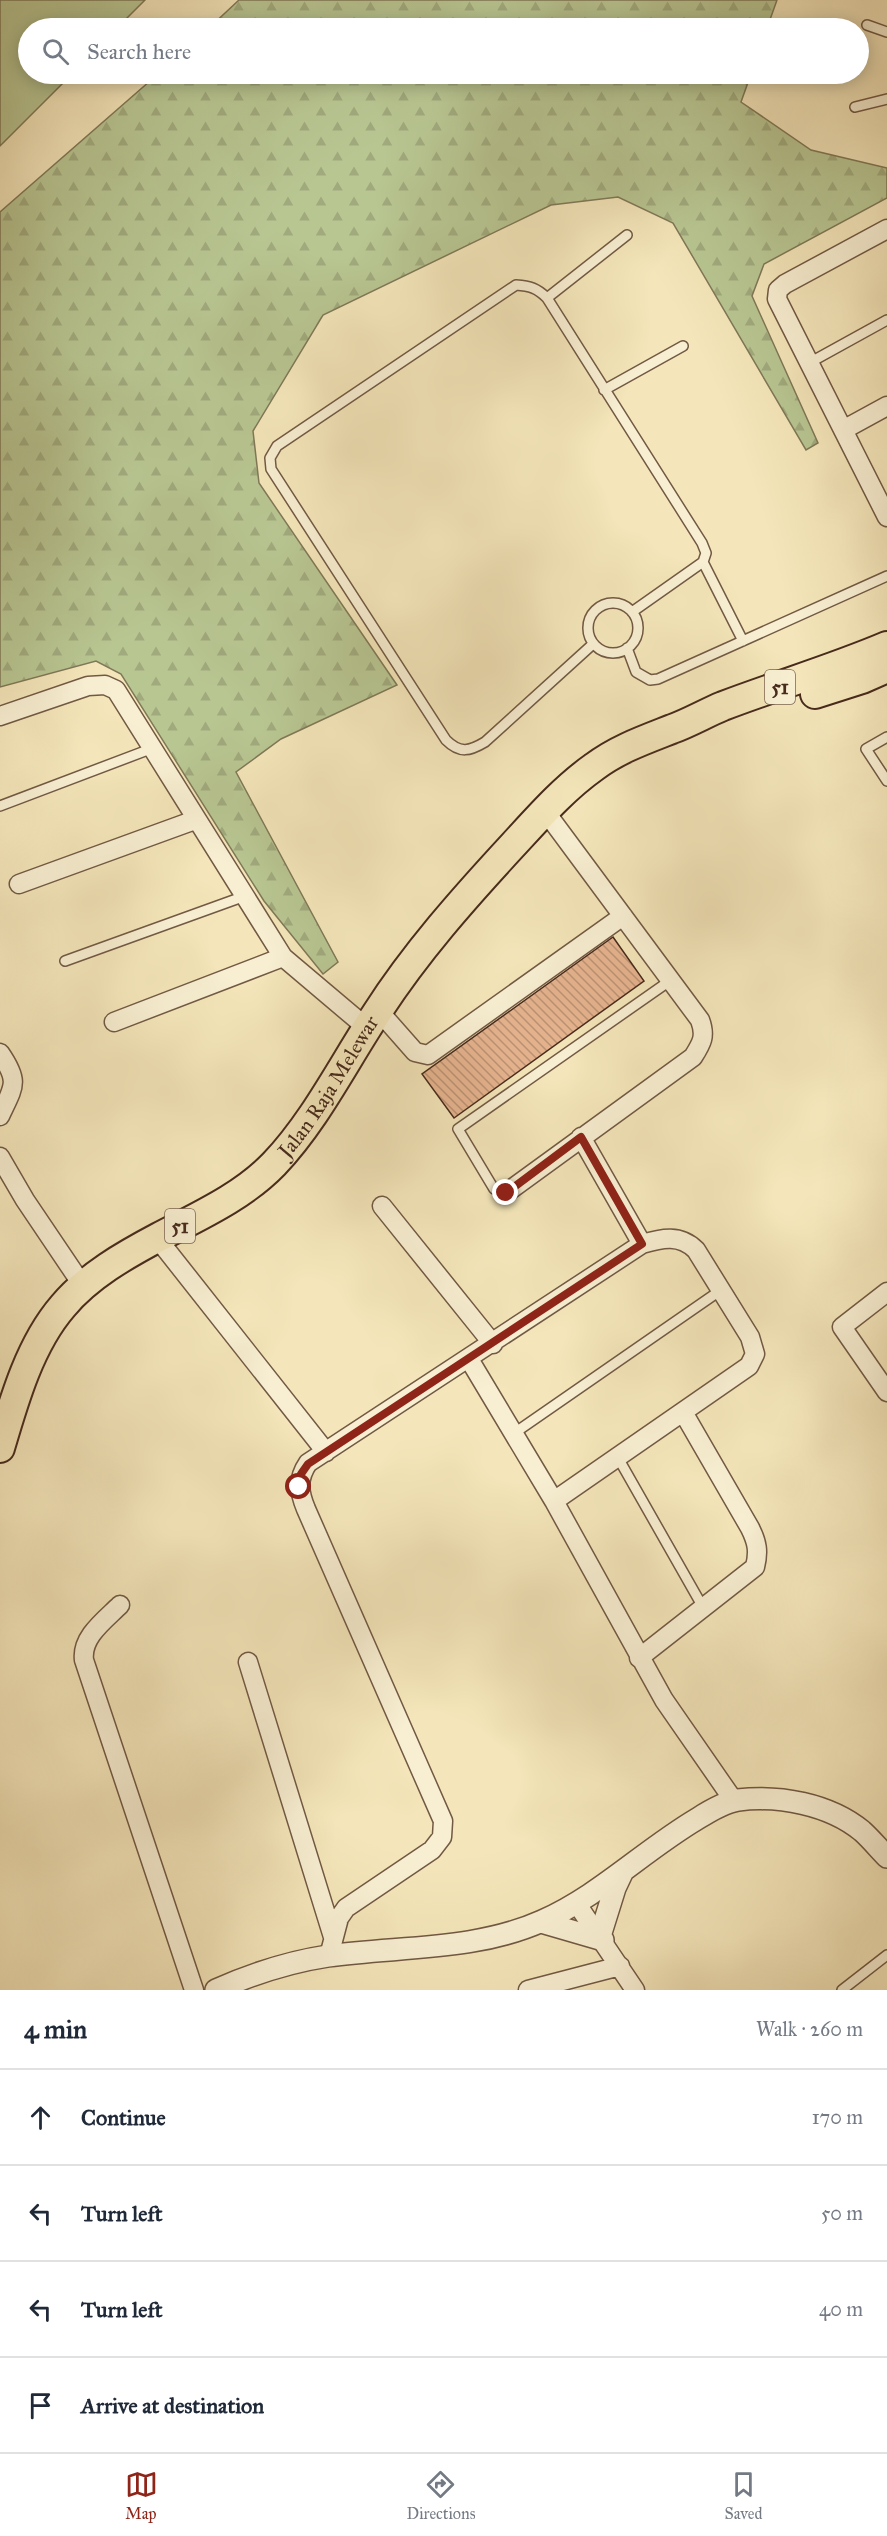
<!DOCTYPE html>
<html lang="en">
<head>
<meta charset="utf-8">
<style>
	:root { --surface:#fff; --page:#f2f2f3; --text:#1f2937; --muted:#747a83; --line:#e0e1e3; --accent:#8f2418 }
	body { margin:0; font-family:"IM FELL Great Primer",serif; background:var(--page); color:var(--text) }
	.stop { position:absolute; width:18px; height:18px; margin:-14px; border:4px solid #8f2418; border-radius:50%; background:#fff }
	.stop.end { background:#8f2418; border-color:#fff; box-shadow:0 2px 6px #0008 }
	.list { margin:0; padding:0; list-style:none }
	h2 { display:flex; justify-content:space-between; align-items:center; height:78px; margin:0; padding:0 24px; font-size:26px }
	h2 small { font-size:20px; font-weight:400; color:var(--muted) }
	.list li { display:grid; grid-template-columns:39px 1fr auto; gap:18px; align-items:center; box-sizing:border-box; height:96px; padding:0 24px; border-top:2px solid var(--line) }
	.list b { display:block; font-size:22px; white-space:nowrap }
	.list em { font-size:20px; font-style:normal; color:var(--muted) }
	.icon { flex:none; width:33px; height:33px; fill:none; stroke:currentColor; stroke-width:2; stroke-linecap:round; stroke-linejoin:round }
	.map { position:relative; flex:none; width:887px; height:1990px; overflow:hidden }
	.search { position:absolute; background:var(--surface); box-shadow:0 3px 15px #0003; left:18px; right:18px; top:18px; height:66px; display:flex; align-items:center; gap:15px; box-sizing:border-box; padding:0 21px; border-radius:33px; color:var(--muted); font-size:22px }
	.sheet { height:462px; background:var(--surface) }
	nav { display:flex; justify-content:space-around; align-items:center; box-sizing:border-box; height:84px; border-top:2px solid var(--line); background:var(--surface); font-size:16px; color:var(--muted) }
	nav a { display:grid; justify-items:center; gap:3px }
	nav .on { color:var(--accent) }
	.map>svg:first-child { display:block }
</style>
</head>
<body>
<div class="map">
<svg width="887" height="1990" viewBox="0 0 887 1990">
	<defs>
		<pattern id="forest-firs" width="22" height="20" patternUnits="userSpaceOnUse" patternTransform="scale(1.5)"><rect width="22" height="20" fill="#b8c692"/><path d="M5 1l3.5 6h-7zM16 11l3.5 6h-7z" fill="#a0aa7d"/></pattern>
		<pattern id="building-back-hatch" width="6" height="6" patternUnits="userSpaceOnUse" patternTransform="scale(1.5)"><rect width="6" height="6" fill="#e6b48f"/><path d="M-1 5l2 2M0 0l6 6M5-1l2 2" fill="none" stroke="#bc9374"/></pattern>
	</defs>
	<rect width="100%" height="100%" fill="#f4e6ba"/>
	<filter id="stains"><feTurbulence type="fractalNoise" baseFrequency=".00333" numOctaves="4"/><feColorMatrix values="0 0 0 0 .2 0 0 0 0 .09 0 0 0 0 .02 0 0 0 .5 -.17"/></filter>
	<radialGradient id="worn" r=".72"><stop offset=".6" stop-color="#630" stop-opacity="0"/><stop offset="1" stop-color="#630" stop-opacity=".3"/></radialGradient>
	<!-- forest -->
	<path fill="url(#forest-firs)" stroke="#807857" stroke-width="1.5" d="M239,0H777L767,28H209Z
		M158,74H751L741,102L811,150L887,168V198L764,264L752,296L818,443L806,450L673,223L618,197L551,205L323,315L253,431L259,483L397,685L281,739L236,772L338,962L323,974L264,901L121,674L96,661L0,687V212Z"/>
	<!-- garden -->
	<path fill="#b8c692" stroke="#807857" stroke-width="1.5" d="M0,0H145L117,28H28V74H72L0,146Z"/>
	<!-- building -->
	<path fill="url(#building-back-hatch)" stroke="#472a1c" stroke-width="1.5" d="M613,937L644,981L454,1118L422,1074Z"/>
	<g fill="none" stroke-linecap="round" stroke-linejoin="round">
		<defs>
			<path id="service" d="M867,25L887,32
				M855,107L887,99
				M547,298L627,235
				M809,363L887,320
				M604,390L683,346
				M703,562L743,641
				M588 628a25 25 0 1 1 50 0a25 25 0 1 1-50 0Z
				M593,644L485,742C470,751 460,754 446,740L271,469L270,458L277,446L516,285C530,286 537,288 547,298L702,543L706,553L703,562L632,612
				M627,648L636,672L650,680L658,679L887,576
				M887,737L866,749L887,781
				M0,806L153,748
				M65,961L245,896
				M506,1193L494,1189L458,1129L671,980
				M513,1434L721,1290
				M617,1456L704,1609
				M842,1990L887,1955"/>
			<path id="minor" d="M887,229L785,284L778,290L777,299L887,517
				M843,430L887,406
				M0,716L88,686L105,685L116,690L283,957L367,1028
				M19,884L195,820
				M378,1010L415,1052L428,1055L623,916
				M114,1022L283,957
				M0,1053C20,1082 14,1086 0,1116
				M581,1137L642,1244
				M0,1157L25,1200L83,1286
				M506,1193L693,1057C702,1043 706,1036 700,1020L545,811
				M382,1206L493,1344
				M157,1238L326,1452
				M887,1292L842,1327L887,1392
				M469,1359L554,1501L664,1700L734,1801
				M120,1605C105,1620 81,1637 84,1660L194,1990
				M639,1658L755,1567C759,1551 757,1542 750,1528L683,1412
				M248,1662L333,1937
				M577,1904L635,1990
				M329,1956L339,1918L346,1908L432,1850L442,1837L443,1821L306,1509C299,1492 297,1479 308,1463L642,1244C662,1238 680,1234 696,1250L750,1337L755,1354L749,1366L554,1501
				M528,1990L620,1966"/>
			<path id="tertiary" d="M541,1922L603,1940
				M600,1936L615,1888L623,1871
				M216,1990C252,1974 288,1962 328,1956C399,1946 475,1951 542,1921C599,1896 643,1851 697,1819C708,1812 724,1802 738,1800C779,1795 829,1804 862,1831C871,1839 879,1849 887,1857"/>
			<g id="trunk">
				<path d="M815,694L862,679L887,668"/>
				<path id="s1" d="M0,1448C14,1400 30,1344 63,1306C88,1276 125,1255 159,1237C199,1216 242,1197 274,1164C315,1121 343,1064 376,1014C415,953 464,898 513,845C538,818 563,789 594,767C618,749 644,740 672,729C689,723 706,713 723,706C778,685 833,669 887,646"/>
			</g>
		</defs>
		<!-- service casing -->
		<use href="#service" stroke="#725944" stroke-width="12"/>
		<!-- minor casing -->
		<use href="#minor" stroke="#725944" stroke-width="21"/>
		<!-- tertiary casing -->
		<use href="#tertiary" stroke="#725944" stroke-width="24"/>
		<!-- trunk casing -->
		<use href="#trunk" stroke="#472a1c" stroke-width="32"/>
		<!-- service -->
		<use href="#service" stroke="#f8efd2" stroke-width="9"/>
		<!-- minor -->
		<use href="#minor" stroke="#f8efd2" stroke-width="18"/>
		<!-- tertiary -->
		<use href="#tertiary" stroke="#f8efd2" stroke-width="21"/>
		<!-- trunk -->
		<use href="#trunk" stroke="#f4e6ba" stroke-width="28"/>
	</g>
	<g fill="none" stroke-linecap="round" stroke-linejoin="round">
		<!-- route -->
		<path stroke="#8f2418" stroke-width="8" d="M299,1487L301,1474L308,1464L642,1244L581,1137L506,1193"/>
	</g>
	<g text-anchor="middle" stroke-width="5" stroke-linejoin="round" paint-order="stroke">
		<!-- shield labels -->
		<g fill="#f8efd2" stroke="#7c6553" stroke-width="1.5">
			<rect x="765" y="670" width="30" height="34" rx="4.5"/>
			<rect x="165" y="1209" width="30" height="34" rx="4.5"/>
		</g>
		<g font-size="20" font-weight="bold" fill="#472a1c">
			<text x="780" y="694">51</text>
			<text x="180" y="1233">51</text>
		</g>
		<!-- street labels -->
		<g font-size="21" fill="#472a1c" stroke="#f8efd2">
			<text dy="7" stroke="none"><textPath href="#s1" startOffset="507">Jalan Raja Melewar</textPath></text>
		</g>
	</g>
	<rect width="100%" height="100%" filter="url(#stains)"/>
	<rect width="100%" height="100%" fill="url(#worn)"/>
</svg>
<div class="stop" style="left:299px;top:1487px"></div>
<div class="stop end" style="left:506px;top:1193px"></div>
<div class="search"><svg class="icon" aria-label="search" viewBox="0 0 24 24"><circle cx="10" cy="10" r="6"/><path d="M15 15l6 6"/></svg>Search here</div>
</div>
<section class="sheet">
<h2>4 min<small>Walk · 260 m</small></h2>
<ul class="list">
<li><svg class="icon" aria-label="ahead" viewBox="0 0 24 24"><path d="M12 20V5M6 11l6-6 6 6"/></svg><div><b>Continue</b></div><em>170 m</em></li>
<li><svg class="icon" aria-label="left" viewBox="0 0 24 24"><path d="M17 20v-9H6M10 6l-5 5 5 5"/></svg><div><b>Turn left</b></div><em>50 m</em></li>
<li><svg class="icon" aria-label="left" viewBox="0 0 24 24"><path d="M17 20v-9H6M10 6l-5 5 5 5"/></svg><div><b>Turn left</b></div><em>40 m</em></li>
<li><svg class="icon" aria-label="arrive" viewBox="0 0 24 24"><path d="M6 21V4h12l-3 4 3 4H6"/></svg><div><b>Arrive at destination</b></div></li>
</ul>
</section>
<nav>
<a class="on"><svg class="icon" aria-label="map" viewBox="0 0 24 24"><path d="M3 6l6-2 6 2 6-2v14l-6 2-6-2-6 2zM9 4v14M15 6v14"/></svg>Map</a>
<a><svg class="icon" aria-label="directions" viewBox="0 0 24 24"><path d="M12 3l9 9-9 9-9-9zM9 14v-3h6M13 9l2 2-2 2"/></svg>Directions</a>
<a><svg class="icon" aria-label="saved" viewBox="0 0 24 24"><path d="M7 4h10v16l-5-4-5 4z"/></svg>Saved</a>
</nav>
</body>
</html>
